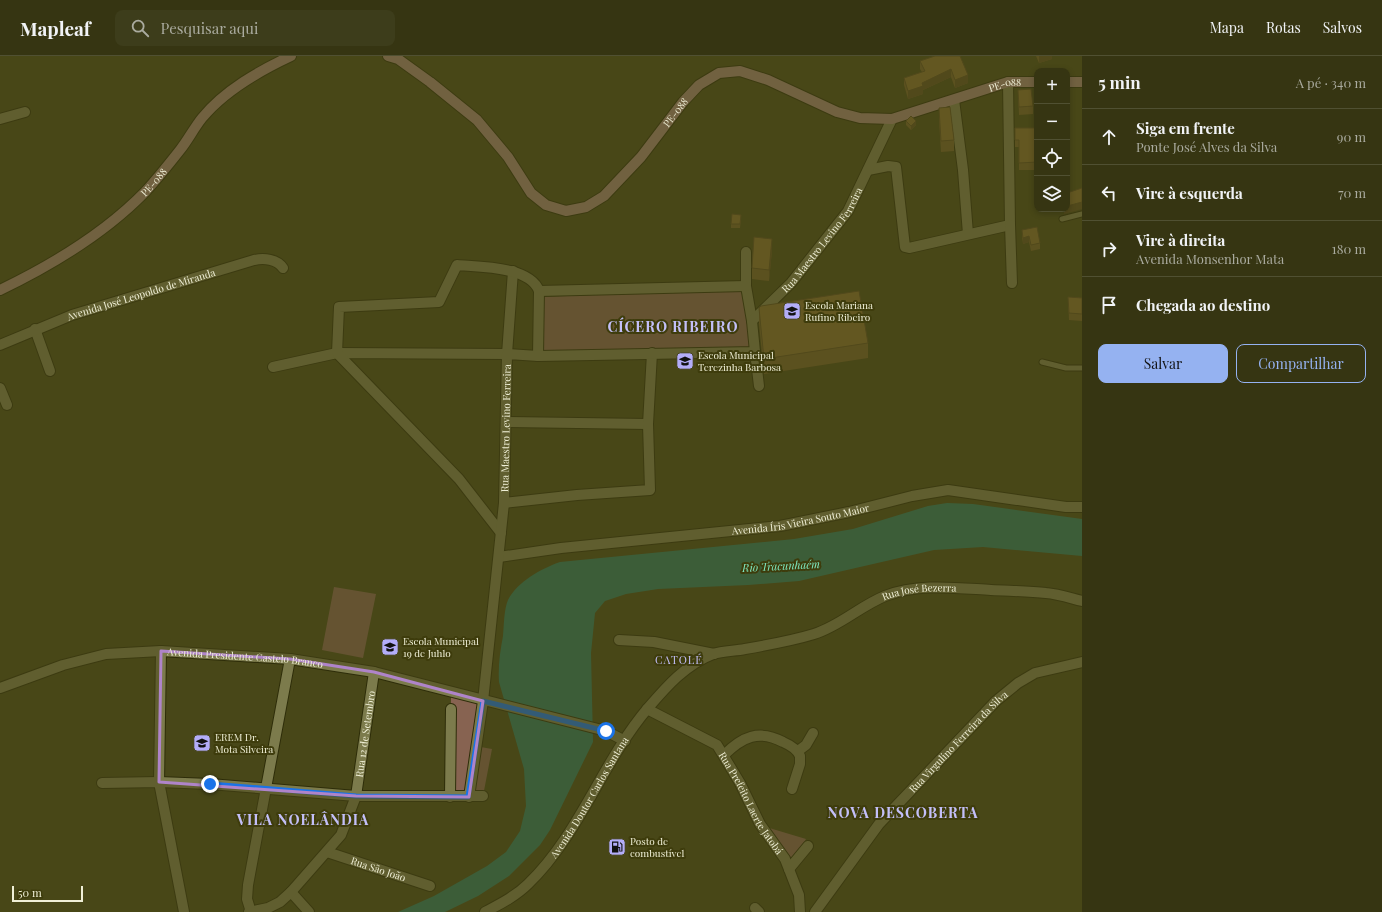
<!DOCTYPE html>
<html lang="pt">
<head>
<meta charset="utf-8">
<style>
	:root { --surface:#363512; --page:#3d3d1b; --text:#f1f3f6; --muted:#aaab9f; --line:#505032; --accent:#95b2f1 }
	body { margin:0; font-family:"Playfair Display",serif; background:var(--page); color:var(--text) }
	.controls { position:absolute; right:12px; top:12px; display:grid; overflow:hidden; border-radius:8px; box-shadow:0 2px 6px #0003 }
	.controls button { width:36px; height:36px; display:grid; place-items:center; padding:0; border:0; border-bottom:1px solid var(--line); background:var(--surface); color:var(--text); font:20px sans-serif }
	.scale { position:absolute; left:12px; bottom:10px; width:71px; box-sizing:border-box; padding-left:4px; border:2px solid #efefd6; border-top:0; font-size:11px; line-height:14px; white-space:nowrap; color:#efefd6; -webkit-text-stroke:3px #3e3c0c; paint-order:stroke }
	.stop { position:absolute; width:12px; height:12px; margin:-9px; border:3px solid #1a73e8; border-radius:50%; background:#fff }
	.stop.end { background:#1a73e8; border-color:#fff; box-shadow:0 1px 4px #0008 }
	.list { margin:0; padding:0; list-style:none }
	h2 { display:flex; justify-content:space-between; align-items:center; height:52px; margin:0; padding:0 16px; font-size:17px }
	h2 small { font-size:13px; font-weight:400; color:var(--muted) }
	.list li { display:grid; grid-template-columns:26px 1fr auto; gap:12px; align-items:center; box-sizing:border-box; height:56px; padding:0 16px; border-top:1px solid var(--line) }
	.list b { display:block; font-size:15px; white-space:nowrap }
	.list p { margin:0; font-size:13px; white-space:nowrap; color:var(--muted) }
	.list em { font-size:13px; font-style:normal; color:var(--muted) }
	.actions { display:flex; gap:8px; padding:12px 16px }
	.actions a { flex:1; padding:9px 0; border:1px solid var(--accent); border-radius:8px; text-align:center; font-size:14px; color:var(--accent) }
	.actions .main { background:var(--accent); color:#111 }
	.icon { flex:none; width:22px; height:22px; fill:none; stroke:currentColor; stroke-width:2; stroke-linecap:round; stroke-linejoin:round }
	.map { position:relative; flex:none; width:1082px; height:856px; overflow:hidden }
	header { display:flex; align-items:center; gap:24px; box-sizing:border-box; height:56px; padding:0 20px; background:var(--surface); border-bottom:1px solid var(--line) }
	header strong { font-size:19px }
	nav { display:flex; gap:22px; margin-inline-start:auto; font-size:14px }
	.search { width:280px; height:36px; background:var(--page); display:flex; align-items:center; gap:10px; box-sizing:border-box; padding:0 14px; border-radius:8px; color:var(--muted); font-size:15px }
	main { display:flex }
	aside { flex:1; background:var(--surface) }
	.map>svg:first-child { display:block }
</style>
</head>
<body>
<header>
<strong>Mapleaf</strong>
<div class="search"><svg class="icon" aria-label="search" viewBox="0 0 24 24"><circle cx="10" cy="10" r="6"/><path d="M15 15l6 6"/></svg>Pesquisar aqui</div>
<nav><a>Mapa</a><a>Rotas</a><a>Salvos</a></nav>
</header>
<main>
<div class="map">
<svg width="1082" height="856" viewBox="0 0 1082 856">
	<rect width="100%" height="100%" fill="#484718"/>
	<!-- green -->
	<path fill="#876351" d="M740,233L752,265L755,296L538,300L542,241Z
		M334,531L376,538L363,602L322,594Z
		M451,638L483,646L475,690L492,693L483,740L450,741Z
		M766,771L806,783L793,804Z"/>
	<!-- water -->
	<path fill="#2d7960" d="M947,447L973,448L1082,463V500L983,491L934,494L799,525L748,529L658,533L626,538L605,545L595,557L591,597L593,686L550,774L540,789L509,820L478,840L445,856H398L434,840L487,810L506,796L520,775L526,750L524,713L499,626C498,610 500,596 503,580C504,569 504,553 508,544C518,525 541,513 560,506L794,483L853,473L928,450Z"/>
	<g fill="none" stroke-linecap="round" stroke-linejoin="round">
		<defs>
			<path id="service" d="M1062,163L1082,158
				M1042,306L1066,312H1082"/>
			<g id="minor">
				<path d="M954,44L963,114L968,178"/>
				<path d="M0,63L25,56"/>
				<path d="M868,114L888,110L896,111L905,191L909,192L1010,169L1008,26"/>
				<path d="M1010,169L1012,227"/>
				<path d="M746,196V230L752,265"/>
				<path d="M539,235L746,230"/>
				<path d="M35,273L50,315"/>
				<path id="s1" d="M0,289L72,259L254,204C264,202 277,203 283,212"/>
				<path d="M755,296L759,330"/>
				<path d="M273,311L337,297L507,298L513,215"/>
				<path d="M0,332L7,349"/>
				<path d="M506,366L648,368"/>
				<path d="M504,447L577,439L650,434L648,368L652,297"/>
				<path d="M501,477L459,423L337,297L339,251L439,246L457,209C478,211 530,210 539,235L538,300"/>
				<path d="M619,584L654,586L714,598"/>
				<path d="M161,595L159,726L184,856"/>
				<path id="s2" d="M647,653L717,689L740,727L760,768L785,803L799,839L800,856"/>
				<path d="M798,695L806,689L813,677"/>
				<path d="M724,699C742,681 759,673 783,686C790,689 797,693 800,700V708L792,733"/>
				<path d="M102,727L159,726L210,728L356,740H483"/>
				<path d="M450,741L451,653"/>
				<path d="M469,741L483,645"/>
				<path id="s3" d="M327,796L430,830"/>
				<path d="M789,813L808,790"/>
				<path d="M291,836L309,856"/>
				<path d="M755,852L759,856"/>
				<path id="s4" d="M249,856L268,852L280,846L291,836L341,779L356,740L374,616"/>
				<path d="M251,856L247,843L248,829L290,603"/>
				<path id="s5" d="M815,856L879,768L996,645L1018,627L1035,617L1082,606"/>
			</g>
			<g id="tertiary">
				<path id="s6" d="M499,501L561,492L780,470L849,456L912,440L948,434L1066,451H1082"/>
				<path id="s7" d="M0,632L63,609L106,598L161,595L290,603L374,616L606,675L625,685"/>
				<path id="s8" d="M483,645L504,447L507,298L538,300L755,296L752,265L791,227L848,155L892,63"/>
				<path id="s9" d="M485,856C500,848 516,840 528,828C580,778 602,706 648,652C666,631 686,608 713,598C723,595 735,595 745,593C768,589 791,585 814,578C840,570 860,550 885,540C918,527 956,532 991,534C1009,535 1028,535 1046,537C1058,538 1070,542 1082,545"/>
			</g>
			<g id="secondary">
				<path id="s10" d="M388,0L398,3L430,26L477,64L508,101L531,137L546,149L566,155L586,151L604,140L641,101L683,46L699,29L719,17L740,15L768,24L837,56L860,62L892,63L1008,26H1037"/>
				<path d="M1067,26H1082"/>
				<path id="s11" d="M0,234C52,209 104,178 145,136C157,123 169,108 180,94C188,84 194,72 202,62C225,34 259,15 291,0"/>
			</g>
		</defs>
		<!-- service casing -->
		<use href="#service" stroke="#2e2d09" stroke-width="7"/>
		<!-- minor casing -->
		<use href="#minor" stroke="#2e2d09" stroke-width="12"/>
		<!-- tertiary casing -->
		<use href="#tertiary" stroke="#2e2d09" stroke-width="12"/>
		<!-- secondary casing -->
		<use href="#secondary" stroke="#2e2d09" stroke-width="12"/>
		<!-- service -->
		<use href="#service" stroke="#7c7b4c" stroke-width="5"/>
		<!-- minor -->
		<use href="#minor" stroke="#7c7b4c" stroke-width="10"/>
		<!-- tertiary -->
		<use href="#tertiary" stroke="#7c7b4c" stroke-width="10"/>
		<!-- secondary -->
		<use href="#secondary" stroke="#a28272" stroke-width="10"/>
	</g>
	<!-- wall -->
	<path fill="#725d28" d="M935,0L968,27L955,32L951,21L923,34V38L908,43L904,29V22L922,16L920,13V5Z
		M1036,0H1052V3L1039,7Z
		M1018,34L1033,50V58L1019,59Z
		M939,52L954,84V95L941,96L939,64Z
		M906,65L916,69L911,74L906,69Z
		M1015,72H1037V114H1019V91H1015Z
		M741,162L740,172H731V168Z
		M1022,174L1040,187V193L1031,195L1029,186L1023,188L1022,180Z
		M772,194L769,225L752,223V212Z
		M1068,241L1082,242V265L1069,264Z
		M759,252L868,287V302L764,318L759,267Z"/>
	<!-- shaded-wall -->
	<path fill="#5c4c20" d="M1039,0H1052V3L1039,7Z
		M951,13V21L923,34V38L908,43V35L922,27Z
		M968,19V27L955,32V24Z
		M916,65V69L911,74V70Z
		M1069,76V84H1067V77Z
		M1082,146V153L1064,158V153H1067V150Z
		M1029,180V186L1023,188V182Z
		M772,183V194L769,225V214Z"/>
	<!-- building -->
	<path fill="#846c2e" stroke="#5c4c20" d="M935,0H960L968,19L955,24L951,13L922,27L923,30L908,35L904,22L925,15L920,5Z
		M1031,33L1033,50L1019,51L1018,34Z
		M950,51L954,84L941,85L939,52Z
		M911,60L916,65L911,70L906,65Z
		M1067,68L1069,76L1067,77Z
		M1015,72H1037V106L1019,107V84H1015Z
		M1082,132V146L1067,150V137Z
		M732,158L741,159L740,168H731Z
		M1037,171L1040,187L1031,189L1029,180L1023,182L1022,174Z
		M754,181L772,183L769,214L752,212Z
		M859,235L868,287L764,303L759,252L761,250Z
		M1068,241L1082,242V258L1069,257Z"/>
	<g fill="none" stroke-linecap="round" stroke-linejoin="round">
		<!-- route -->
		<path stroke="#1a73e8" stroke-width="5" d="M210,728L356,740L468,741L483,645L606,675"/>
	</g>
	<!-- marked area -->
	<path d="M0 0H1082V856H0ZM161,595L290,603L374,616L483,645L469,741L356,740L159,726Z" fill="#484718" fill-opacity=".55" fill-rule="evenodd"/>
	<path fill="none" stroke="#af84c9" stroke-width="3" stroke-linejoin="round" d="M161,595L290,603L374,616L483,645L469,741L356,740L159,726Z"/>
	<!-- icons -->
	<defs>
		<symbol id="school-square" viewBox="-11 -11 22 22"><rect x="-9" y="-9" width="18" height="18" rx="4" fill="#b3adf9" stroke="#3e3c0c"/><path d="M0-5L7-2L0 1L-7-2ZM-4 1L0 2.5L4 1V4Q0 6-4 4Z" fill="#111"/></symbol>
		<symbol id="fuel-square" viewBox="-11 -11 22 22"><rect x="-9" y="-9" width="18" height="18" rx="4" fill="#b3adf9" stroke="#3e3c0c"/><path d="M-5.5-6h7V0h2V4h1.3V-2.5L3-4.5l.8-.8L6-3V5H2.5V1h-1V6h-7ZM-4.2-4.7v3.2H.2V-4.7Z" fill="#111"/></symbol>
	</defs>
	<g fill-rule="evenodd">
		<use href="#school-square" x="782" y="245" width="20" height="20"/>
		<use href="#school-square" x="675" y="295" width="20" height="20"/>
		<use href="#school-square" x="380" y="581" width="20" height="20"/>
		<use href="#school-square" x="192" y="677" width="20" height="20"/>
		<use href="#fuel-square" x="607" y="781" width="20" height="20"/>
	</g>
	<g text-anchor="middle" stroke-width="4" stroke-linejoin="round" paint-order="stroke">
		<!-- street labels -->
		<g font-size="10" fill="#efefd6" stroke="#3e3c0c">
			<text dy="4" stroke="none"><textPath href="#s10" startOffset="753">PE-088</textPath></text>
			<text dy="4" stroke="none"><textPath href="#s10" startOffset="393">PE-088</textPath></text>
			<text dy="4" stroke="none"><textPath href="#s11" startOffset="189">PE-088</textPath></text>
			<text dy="4" stroke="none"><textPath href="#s8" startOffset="735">Rua Maestro Levino Ferreira</textPath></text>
			<text dy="4" stroke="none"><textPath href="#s1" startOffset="150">Avenida José Leopoldo de Miranda</textPath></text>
			<text dy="4" stroke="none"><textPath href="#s8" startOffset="274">Rua Maestro Levino Ferreira</textPath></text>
			<text dy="4" stroke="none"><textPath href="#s6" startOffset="304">Avenida Íris Vieira Souto Maior</textPath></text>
			<text dy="4" stroke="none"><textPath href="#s9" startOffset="569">Rua José Bezerra</textPath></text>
			<text dy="4" stroke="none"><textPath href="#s7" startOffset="251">Avenida Presidente Castelo Branco</textPath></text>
			<text dy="4" stroke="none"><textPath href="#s4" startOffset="228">Rua 12 de Setembro</textPath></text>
			<text dy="4" stroke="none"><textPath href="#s5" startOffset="223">Rua Virgulino Ferreira da Silva</textPath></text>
			<text dy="4" stroke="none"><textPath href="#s9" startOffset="158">Avenida Doutor Carlos Santana</textPath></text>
			<text dy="4" stroke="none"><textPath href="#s2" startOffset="146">Rua Prefeito Laerte Jatobá</textPath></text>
			<text dy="4" stroke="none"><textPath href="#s3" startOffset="54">Rua São João</textPath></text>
		</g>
		<!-- poi labels -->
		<g font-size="10" fill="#efefd6" stroke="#3e3c0c" text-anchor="start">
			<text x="805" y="253">Escola Mariana<tspan x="805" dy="12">Rufino Ribeiro</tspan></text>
			<text x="698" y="303">Escola Municipal<tspan x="698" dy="12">Terezinha Barbosa</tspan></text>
			<text x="403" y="589">Escola Municipal<tspan x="403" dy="12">19 de Juhlo</tspan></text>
			<text x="215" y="685">EREM Dr.<tspan x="215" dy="12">Mota Silveira</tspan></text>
			<text x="630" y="789">Posto de<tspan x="630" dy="12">combustível</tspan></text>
		</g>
		<!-- water labels -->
		<g font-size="11" font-style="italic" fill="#7febc3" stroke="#3e3c0c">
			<text transform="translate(781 510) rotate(-3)" y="4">Rio Tracunhaém</text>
		</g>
		<!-- neighbourhood labels -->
		<g font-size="11" letter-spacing="1" fill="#c3bff8" stroke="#3e3c0c">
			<text x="679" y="608">CATOLÉ</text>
		</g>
		<!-- district labels -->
		<g font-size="14" font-weight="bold" letter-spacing="1" fill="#c3bff8" stroke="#3e3c0c">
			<text x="673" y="276">CÍCERO RIBEIRO</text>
			<text x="903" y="762">NOVA DESCOBERTA</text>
			<text x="303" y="769">VILA NOELÂNDIA</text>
		</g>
	</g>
</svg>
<div class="controls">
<button>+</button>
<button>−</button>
<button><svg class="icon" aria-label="locate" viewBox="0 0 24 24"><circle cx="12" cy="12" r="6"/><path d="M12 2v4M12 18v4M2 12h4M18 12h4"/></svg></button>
<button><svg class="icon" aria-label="layers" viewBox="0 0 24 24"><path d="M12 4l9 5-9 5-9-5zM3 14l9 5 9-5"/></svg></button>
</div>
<div class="scale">50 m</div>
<div class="stop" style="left:606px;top:675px"></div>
<div class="stop end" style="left:210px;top:728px"></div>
</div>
<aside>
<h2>5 min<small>A pé · 340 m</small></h2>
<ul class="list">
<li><svg class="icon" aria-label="ahead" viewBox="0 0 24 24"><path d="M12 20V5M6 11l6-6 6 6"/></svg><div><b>Siga em frente</b><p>Ponte José Alves da Silva</p></div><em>90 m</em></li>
<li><svg class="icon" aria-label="left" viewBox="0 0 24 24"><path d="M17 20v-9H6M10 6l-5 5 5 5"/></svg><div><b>Vire à esquerda</b></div><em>70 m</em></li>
<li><svg class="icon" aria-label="right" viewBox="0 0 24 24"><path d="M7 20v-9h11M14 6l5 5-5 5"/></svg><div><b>Vire à direita</b><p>Avenida Monsenhor Mata</p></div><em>180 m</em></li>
<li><svg class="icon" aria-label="arrive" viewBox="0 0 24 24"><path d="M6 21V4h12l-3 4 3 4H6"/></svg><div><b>Chegada ao destino</b></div></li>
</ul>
<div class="actions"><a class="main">Salvar</a><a>Compartilhar</a></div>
</aside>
</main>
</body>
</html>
